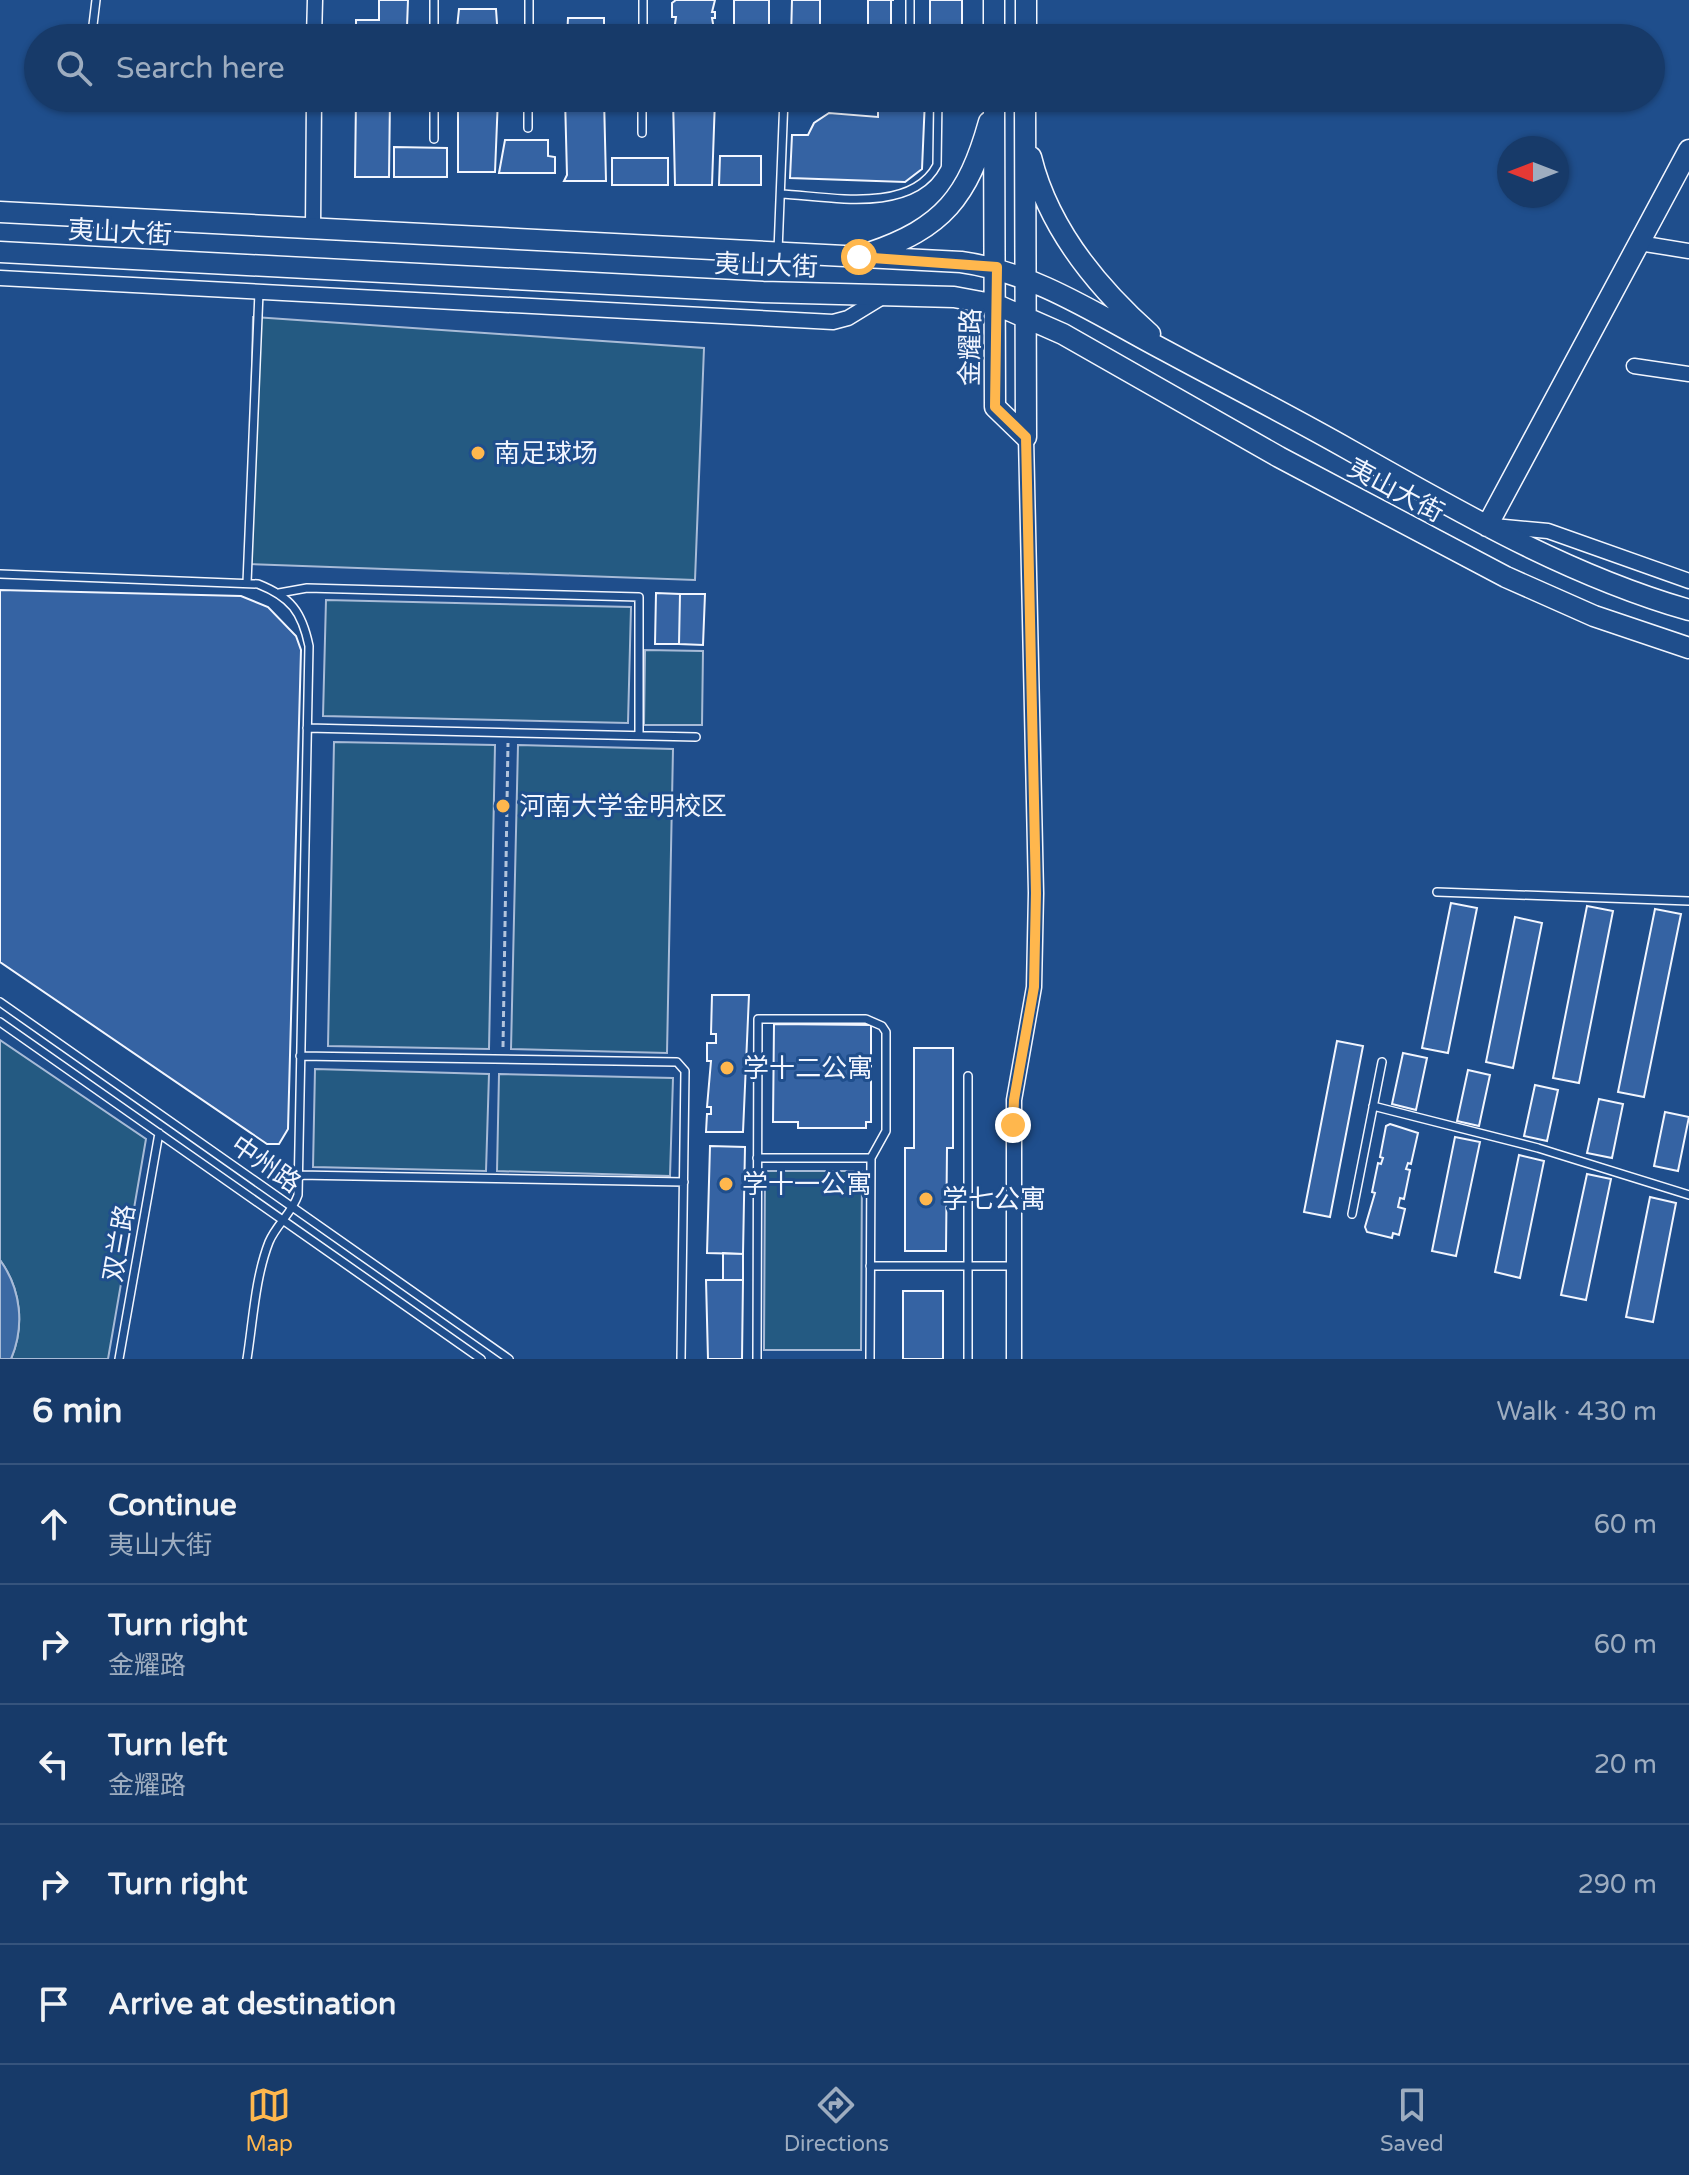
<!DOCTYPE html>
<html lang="en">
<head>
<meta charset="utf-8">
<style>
	:root { --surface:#173a69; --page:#244571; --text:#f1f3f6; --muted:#9eadc0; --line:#36547d; --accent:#ffb74d }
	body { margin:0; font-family:"Varela Round","Noto Sans SC",sans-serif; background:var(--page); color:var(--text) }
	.compass { position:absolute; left:1497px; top:136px; width:72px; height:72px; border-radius:50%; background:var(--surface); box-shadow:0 2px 6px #0004; rotate:270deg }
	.stop { position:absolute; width:24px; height:24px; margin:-18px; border:6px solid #ffb74d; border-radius:50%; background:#fff }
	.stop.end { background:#ffb74d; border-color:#fff; box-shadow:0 2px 8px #0008 }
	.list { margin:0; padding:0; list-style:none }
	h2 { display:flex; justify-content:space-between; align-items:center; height:104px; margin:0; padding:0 32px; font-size:34px }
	h2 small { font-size:26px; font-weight:400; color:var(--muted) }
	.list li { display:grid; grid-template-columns:52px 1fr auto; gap:24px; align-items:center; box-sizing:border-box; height:120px; padding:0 32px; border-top:2px solid var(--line) }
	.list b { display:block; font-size:30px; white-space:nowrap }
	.list p { margin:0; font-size:26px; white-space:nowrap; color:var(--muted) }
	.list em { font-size:26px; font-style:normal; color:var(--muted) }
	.icon { flex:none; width:44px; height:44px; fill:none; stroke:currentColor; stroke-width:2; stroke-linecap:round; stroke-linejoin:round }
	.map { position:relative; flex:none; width:1689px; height:1359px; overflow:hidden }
	.search { position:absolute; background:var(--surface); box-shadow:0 2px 6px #0004; left:24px; right:24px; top:24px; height:88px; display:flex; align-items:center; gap:20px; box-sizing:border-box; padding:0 28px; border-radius:44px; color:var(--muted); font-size:30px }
	.sheet { height:704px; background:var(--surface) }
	nav { display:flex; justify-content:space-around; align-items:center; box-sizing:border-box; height:112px; border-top:2px solid var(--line); background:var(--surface); font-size:22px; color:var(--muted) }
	nav a { display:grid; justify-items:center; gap:4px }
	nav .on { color:var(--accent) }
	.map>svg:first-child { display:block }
</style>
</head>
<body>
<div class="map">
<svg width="1689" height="1359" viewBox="0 0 1689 1359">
	<rect width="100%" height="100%" fill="#1f4e8c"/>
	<!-- green -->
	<path fill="#245a82" stroke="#a8bbd7" stroke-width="2" d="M253,317L704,348L695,580L248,564Z
		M326,600L631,607L628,723L323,716Z
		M645,650L703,651L702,725H644Z
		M334,742L495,745L489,1049L328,1046Z
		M518,745L673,749L667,1053L511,1049Z
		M0,1040L146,1139L108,1359H11C25,1326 21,1289 0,1260Z
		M315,1069L489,1074L486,1171L313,1167Z
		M499,1074L673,1078L670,1176L497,1171Z
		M765,1171H862L861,1350H764Z"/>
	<!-- water -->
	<path fill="#3b69a3" stroke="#a8bbd7" stroke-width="2" d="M0,1260C21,1289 25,1326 11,1359H0Z"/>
	<!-- building -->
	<path fill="#3563a3" stroke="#f2f6ff" stroke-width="2" d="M379,0H408L407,27H390V38H356V20H379Z
		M676,0H715L712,12H715V18H712L715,35L712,38H673L676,17H672V3Z
		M734,0H769V38H734Z
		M792,0H820V38H791Z
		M868,0H894H891V38H868Z
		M930,0H962V38H930Z
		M459,9H496L498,38H456Z
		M568,18H604V38H567Z
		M356,98H390L389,177H355Z
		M458,98H498L495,172H458Z
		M565,98H604L606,181H564L567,175Z
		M673,98L715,99L712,185H675Z
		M733,98H763V111H733Z
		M886,98L925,99L922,169L905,182L790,178L792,135H808L814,123L829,113L878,117V106L885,107Z
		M505,140H548V156L555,157V173H499Z
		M394,147L447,148V177H394Z
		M720,156H761V185H719Z
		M612,158H668V185H612Z
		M0,590L241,596L268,607L296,636L301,650L288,1129L279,1144H267L0,962Z
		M656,593L680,594L679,644H655Z
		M680,594H705L703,645L679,644Z
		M1451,903L1477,908L1448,1053L1422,1048Z
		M1587,906L1613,911L1579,1083L1553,1078Z
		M1655,909L1681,914L1644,1097L1618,1092Z
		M1515,917L1542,923L1513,1068L1486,1062Z
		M712,995H749L743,1132H706L707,1114H711V1107H707L711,1061H707V1043H716V1034H711Z
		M774,1024L871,1025V1122H866V1128H798V1122H773Z
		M1337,1041L1363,1046L1330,1217L1304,1212Z
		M914,1048H953V1148H947L946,1251H905V1148H914Z
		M1403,1053L1427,1058L1416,1110L1392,1104Z
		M1468,1070L1490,1075L1479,1126L1457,1121Z
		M1535,1085L1558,1090L1547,1141L1524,1136Z
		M1599,1099L1623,1104L1612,1158L1587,1153Z
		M1665,1112L1689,1117L1678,1171L1654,1166Z
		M1390,1124L1418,1133L1411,1164L1408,1163L1406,1169L1410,1170L1404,1199L1400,1198L1398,1207L1405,1209L1399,1235L1393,1233L1392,1238L1367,1232L1365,1227L1375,1193L1372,1192L1378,1163L1381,1164L1383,1158L1380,1157L1386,1126Z
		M1455,1137L1480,1142L1456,1256L1432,1251Z
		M710,1146L745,1147L743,1254L707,1253Z
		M1519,1155L1544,1161L1520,1278L1495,1272Z
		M1587,1174L1611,1179L1586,1300L1561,1295Z
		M1650,1197L1676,1203L1653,1322L1626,1317Z
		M723,1253L743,1254V1280H723Z
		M706,1280H743L742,1359H708Z
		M903,1291H943V1359H903Z"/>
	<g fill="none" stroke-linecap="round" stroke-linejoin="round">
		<defs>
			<path id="lane" d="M910,0V38
				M93,25L96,0
				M434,38V0
				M529,38V0
				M643,38V0
				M528,128V98
				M642,133V98
				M434,139V98
				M781,194C826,196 911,215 937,165L938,98
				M778,251L784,98
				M0,574L258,584C291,597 302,612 309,646L298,1195C292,1213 276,1225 269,1242C255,1278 253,1321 247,1359
				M247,583L259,292
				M279,593L307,588L639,597V735
				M307,728L696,737
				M1437,892L1689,901
				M0,1002L509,1359
				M0,1022L481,1359
				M300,1056L677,1062L685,1071L681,1359
				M1373,1106L1538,1148L1689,1195
				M757,1158H871L870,1359
				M298,1175L684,1182
				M1352,1214L1382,1062
				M870,1266H1014
				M119,1359L159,1133
				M757,1359L758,1019H866L882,1026L886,1032V1131L871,1158
				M968,1359V1076"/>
			<path id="street" d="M314,38L315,0
				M313,228L314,98
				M1639,243L1689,251
				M0,278L833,322L848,318L884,296
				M1634,366L1689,374
				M1494,526L1548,531L1689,581
				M1014,1359V1100L1034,987L1036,893L1026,437"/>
			<path id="secondary" d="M994,0V38
				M1026,0V38
				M994,98L995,407L1026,437
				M1025,98L1026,437
				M1031,157C1048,227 1097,287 1150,334
				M0,212L961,262C1035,272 1101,317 1166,351C1227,384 1288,415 1348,449C1458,511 1567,575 1689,610
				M0,252L763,292L954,297L997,305L1063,334L1279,457L1506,577L1594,616L1689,648
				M869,253C943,228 968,197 989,122
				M1487,526L1689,150"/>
		</defs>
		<!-- lane casing -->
		<use href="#lane" stroke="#f2f6ff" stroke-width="10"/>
		<!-- street casing -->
		<use href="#street" stroke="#f2f6ff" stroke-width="17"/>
		<!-- secondary casing -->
		<use href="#secondary" stroke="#f2f6ff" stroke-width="23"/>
		<!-- path -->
		<path stroke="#b3c4dc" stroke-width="3" stroke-dasharray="6 4" stroke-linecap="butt" d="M503,1047L508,743"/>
		<!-- lane -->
		<use href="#lane" stroke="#1f4e8c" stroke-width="7"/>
		<!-- street -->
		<use href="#street" stroke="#1f4e8c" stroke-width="14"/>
		<!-- secondary -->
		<use href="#secondary" stroke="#1f4e8c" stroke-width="20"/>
	</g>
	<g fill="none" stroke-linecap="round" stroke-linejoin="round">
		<!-- route -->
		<path stroke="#ffb74d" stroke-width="10" d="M859,257L997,267L995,407L1026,437L1036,893L1034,987L1014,1100L1013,1125"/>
	</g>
	<!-- markers -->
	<g fill="#ffb74d" stroke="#1f4e8c" stroke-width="3">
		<circle cx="478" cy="453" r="8"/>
		<circle cx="503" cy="806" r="8"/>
		<circle cx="727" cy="1068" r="8"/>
		<circle cx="726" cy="1184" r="8"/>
		<circle cx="926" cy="1199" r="8"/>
	</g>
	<g text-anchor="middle" stroke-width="6" stroke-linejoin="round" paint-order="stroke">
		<!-- street labels -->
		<g font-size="26" fill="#f2f6ff" stroke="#1f4e8c">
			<text transform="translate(120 232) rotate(3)" y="9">夷山大街</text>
			<text transform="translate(766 265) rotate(2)" y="9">夷山大街</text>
			<text transform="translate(970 347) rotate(-89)" y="9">金耀路</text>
			<text transform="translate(1396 490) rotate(28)" y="9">夷山大街</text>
			<text transform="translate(266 1164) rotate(35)" y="9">中州路</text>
			<text transform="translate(119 1243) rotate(-80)" y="9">双兰路</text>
		</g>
		<!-- poi labels -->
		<g font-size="26" fill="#f2f6ff" stroke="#1f4e8c" text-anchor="start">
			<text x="494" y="462">南足球场</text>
			<text x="519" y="815">河南大学金明校区</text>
			<text x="743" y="1077">学十二公寓</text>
			<text x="742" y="1193">学十一公寓</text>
			<text x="942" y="1208">学七公寓</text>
		</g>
	</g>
</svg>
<svg class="compass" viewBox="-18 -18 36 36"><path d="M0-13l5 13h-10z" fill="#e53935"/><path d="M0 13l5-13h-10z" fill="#9eadc0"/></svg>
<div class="stop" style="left:859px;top:257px"></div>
<div class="stop end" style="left:1013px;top:1125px"></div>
<div class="search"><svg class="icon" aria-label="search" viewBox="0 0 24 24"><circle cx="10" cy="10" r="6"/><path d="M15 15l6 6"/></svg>Search here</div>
</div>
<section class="sheet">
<h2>6 min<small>Walk · 430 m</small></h2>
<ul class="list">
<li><svg class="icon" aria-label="ahead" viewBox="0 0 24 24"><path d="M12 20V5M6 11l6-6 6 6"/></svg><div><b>Continue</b><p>夷山大街</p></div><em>60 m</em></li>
<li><svg class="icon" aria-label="right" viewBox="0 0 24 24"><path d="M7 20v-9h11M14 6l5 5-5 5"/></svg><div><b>Turn right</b><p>金耀路</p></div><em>60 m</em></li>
<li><svg class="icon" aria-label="left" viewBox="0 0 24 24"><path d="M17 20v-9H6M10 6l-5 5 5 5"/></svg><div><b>Turn left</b><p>金耀路</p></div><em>20 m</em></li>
<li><svg class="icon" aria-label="right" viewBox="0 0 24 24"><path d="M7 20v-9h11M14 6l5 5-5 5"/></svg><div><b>Turn right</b></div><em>290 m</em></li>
<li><svg class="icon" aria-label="arrive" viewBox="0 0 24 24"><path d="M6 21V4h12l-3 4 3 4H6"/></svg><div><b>Arrive at destination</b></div></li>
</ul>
</section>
<nav>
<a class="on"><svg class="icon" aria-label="map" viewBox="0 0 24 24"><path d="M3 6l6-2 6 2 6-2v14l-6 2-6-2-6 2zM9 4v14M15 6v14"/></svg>Map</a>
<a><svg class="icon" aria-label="directions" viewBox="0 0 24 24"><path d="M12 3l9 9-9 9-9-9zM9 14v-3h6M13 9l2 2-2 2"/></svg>Directions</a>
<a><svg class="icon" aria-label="saved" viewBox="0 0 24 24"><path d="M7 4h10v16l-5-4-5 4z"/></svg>Saved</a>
</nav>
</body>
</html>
